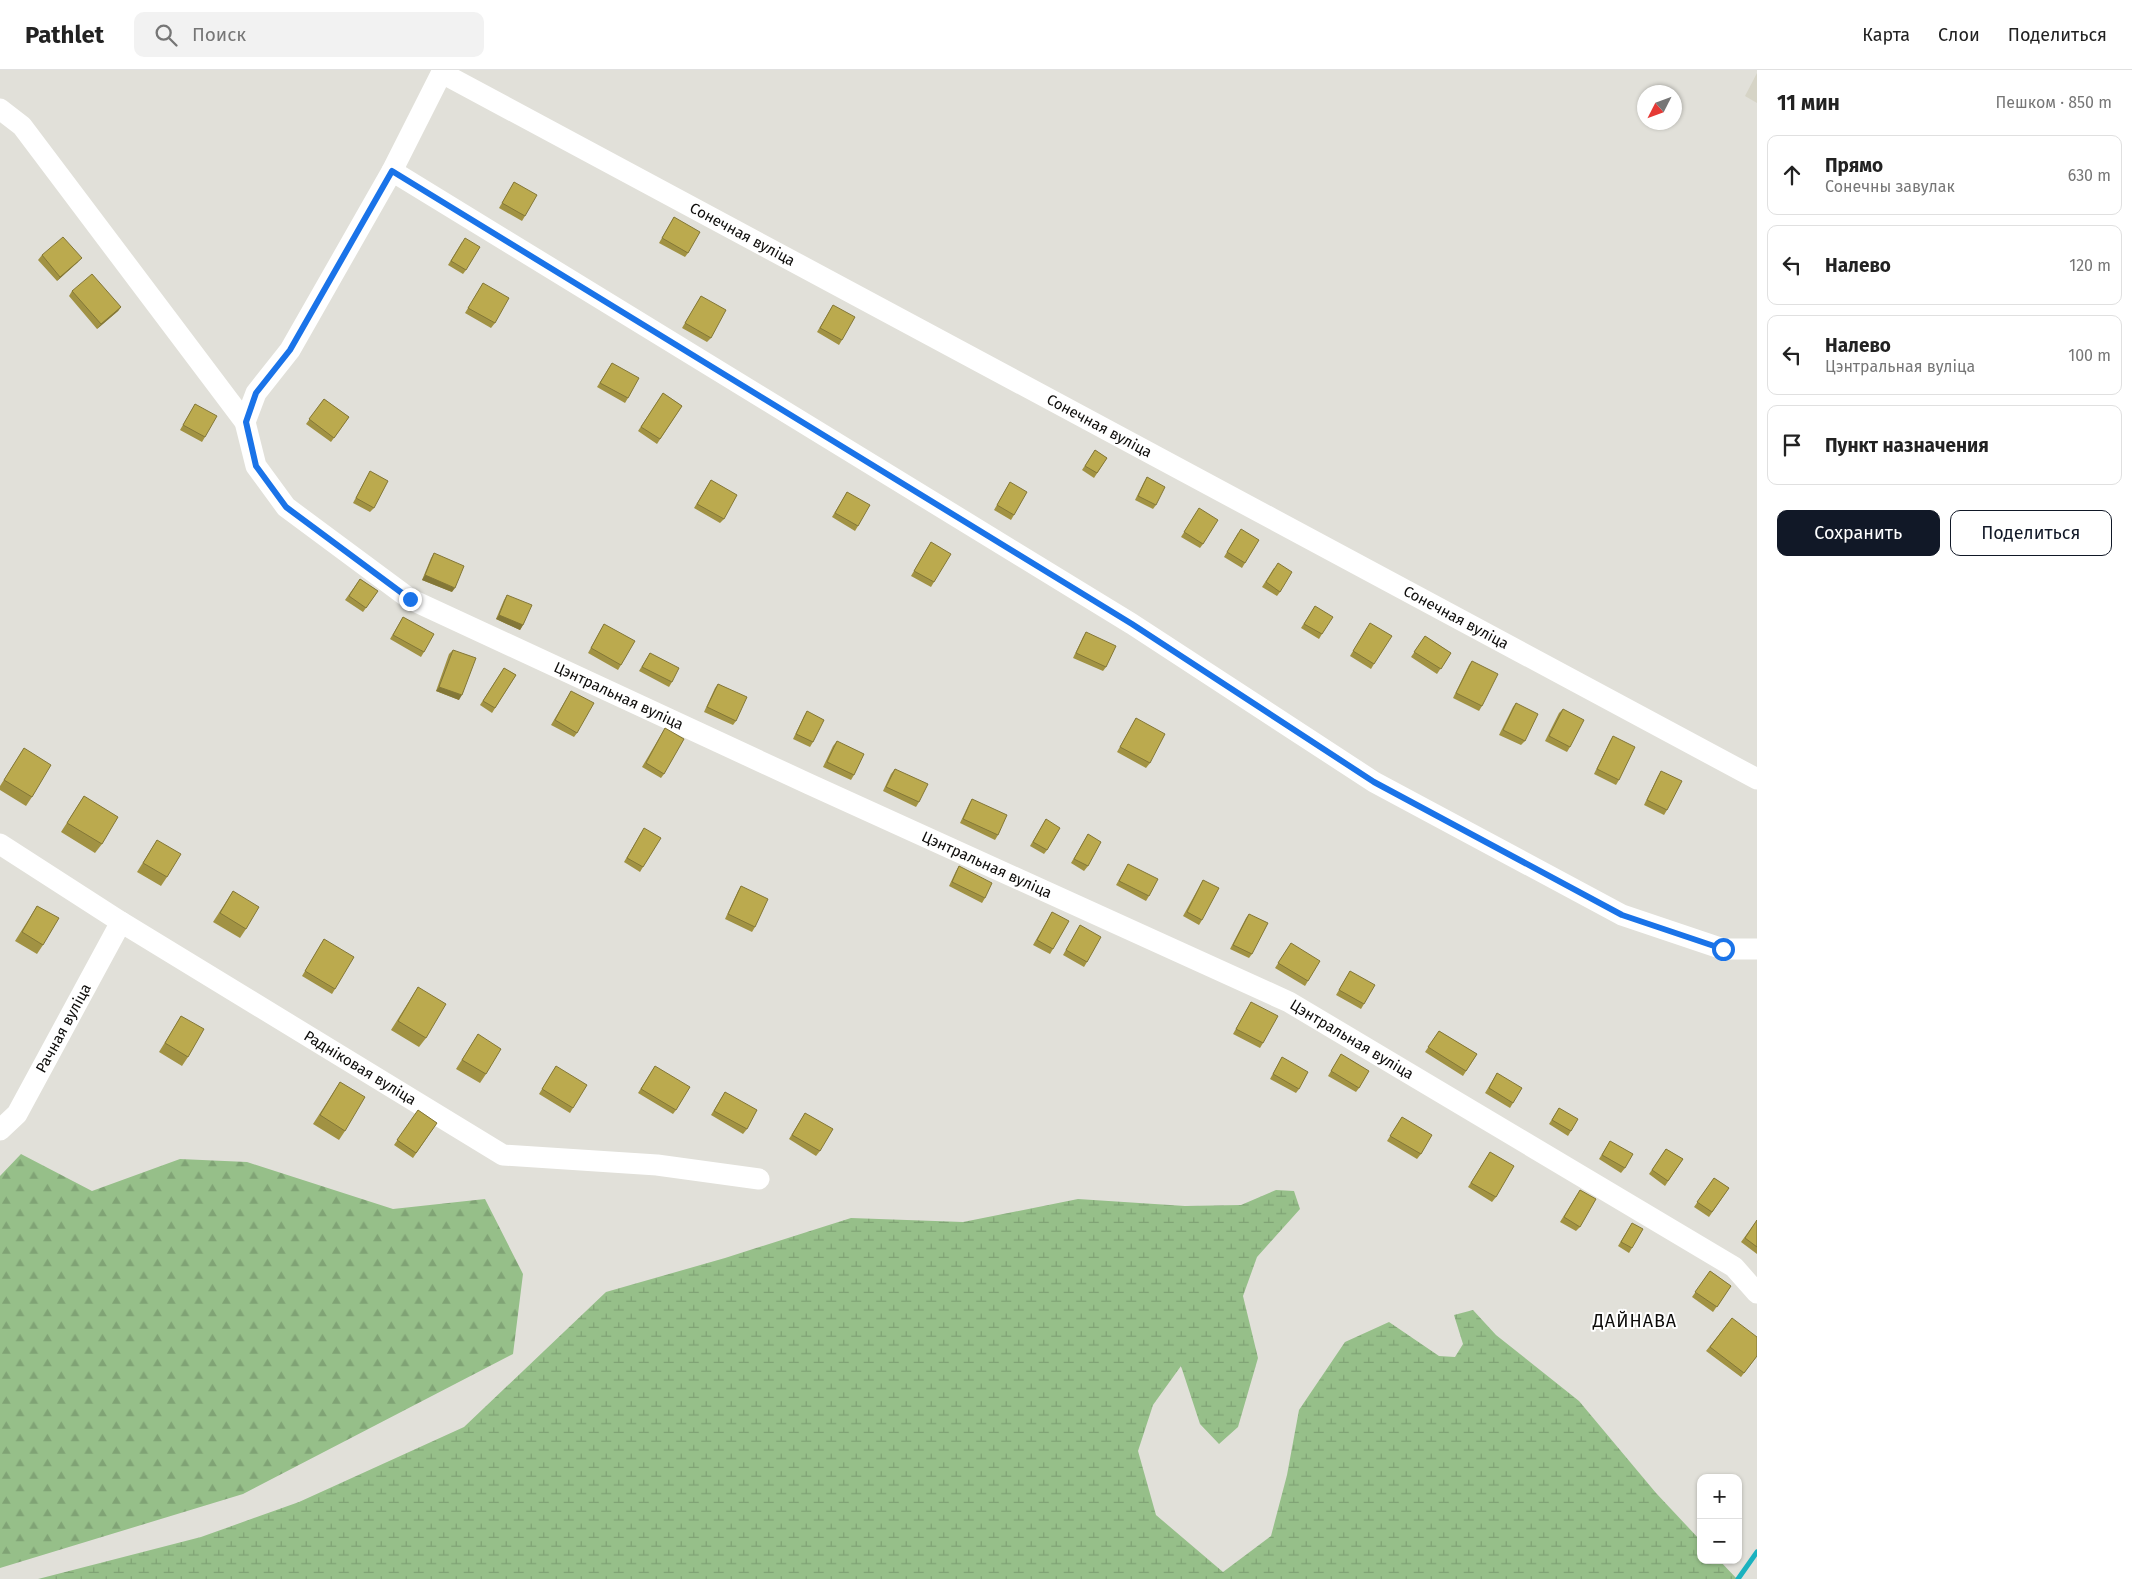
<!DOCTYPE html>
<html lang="ru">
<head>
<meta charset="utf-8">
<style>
	:root { --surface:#fff; --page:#f2f2f2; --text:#222; --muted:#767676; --line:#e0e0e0; --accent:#111827 }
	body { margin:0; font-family:"Fira Sans",sans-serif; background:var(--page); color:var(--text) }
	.controls { position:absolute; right:15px; bottom:15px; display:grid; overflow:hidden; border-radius:10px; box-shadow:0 1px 4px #0004 }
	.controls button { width:45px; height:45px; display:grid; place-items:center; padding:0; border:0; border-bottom:1px solid var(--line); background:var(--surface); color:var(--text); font:25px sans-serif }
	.compass { position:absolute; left:1637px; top:15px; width:45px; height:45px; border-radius:50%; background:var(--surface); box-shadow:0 1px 4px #0004; rotate:228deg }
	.stop { position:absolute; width:15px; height:15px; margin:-11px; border:4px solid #1a73e8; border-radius:50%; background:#fff }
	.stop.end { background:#1a73e8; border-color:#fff; box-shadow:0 1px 5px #0008 }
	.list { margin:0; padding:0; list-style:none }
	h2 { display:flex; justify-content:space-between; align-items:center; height:65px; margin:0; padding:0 20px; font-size:21px }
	h2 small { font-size:16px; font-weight:400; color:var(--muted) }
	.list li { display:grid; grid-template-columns:32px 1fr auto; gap:15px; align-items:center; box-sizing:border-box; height:80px; margin:0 10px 10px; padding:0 10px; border:1px solid var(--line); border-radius:10px }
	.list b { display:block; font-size:19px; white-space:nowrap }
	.list p { margin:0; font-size:16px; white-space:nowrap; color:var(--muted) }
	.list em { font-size:16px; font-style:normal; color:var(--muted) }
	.actions { display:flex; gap:10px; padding:15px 20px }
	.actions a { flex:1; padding:11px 0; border:1px solid var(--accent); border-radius:10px; text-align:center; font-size:18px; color:var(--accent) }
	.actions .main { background:var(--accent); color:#fff }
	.icon { flex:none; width:28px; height:28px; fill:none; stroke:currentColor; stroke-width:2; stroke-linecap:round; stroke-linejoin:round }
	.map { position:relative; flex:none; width:1757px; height:1509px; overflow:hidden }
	header { display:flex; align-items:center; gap:30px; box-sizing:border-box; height:70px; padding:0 25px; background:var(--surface); border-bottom:1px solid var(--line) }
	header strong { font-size:24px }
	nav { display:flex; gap:28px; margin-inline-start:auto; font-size:18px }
	.search { width:350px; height:45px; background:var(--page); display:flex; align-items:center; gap:12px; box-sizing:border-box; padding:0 18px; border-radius:10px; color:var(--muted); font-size:19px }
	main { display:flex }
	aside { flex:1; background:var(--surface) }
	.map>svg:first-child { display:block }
</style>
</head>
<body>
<header>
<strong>Pathlet</strong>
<div class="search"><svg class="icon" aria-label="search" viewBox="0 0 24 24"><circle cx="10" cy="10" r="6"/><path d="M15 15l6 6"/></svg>Поиск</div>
<nav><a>Карта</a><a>Слои</a><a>Поделиться</a></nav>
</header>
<main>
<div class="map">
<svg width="1757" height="1509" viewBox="0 0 1757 1509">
	<defs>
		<pattern id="forest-firs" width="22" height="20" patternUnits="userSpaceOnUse" patternTransform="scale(1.25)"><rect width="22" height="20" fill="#96bf89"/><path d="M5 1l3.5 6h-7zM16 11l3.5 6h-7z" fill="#80a375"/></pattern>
		<pattern id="wetland-marsh" width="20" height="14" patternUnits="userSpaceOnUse" patternTransform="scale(1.25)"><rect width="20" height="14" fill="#96bf89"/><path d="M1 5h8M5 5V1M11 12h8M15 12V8" fill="none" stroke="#80a375"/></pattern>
	</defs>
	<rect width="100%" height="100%" fill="#e1e0d9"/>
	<!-- built -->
	<path fill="#d6d4c6" d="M1757,3V33L1745,26Z"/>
	<!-- forest -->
	<path fill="url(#forest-firs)" d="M21,1084L92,1121L180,1089L247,1092L393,1139L485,1129L523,1204L513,1284L243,1424L0,1498V1106Z"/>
	<!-- wetland -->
	<path fill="url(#wetland-marsh)" d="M1276,1120L1294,1121L1300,1139L1257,1187L1243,1226L1258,1288L1238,1357L1219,1374L1200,1354L1181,1296L1153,1335L1138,1381L1156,1445L1223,1502L1271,1466L1287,1405L1299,1340L1345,1272L1389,1252L1439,1286L1455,1287L1463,1274L1454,1245L1473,1240L1496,1265L1579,1331L1656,1423L1701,1471V1490H1719L1737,1509H38L201,1467L299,1432L464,1357L606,1222L725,1188L851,1148L963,1152L1078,1129L1185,1136L1241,1135Z"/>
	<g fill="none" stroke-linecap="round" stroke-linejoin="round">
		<!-- stream -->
		<path stroke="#1bb2bf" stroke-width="5" d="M1738,1509L1757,1482"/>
		<!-- minor -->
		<g stroke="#fff" stroke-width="21">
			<path id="s1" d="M442,3L1757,709"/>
			<path id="s2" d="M0,39L22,56L245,352L256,396L286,437L410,529L809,714L1289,932L1734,1197L1757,1223"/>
			<path d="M392,101L1132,554L1374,712L1622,845L1723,879H1757"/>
			<path d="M245,352L256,323L290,280L392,101L443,0"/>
			<path id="s3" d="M0,774L121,852L503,1085L657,1095L759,1109"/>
			<path id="s4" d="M0,1060L17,1044L121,852"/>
		</g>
	</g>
	<!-- wall -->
	<path fill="#a19243" d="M514,112L525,146L522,151L499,138Z
		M674,147L688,183L685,187L659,173Z
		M462,172L466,200L463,204L448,195Z
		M42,185L78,192L57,211L38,190Z
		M483,213L495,253L491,258L465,243Z
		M72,221L121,237L118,241L97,259L69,226Z
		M701,226L711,268L707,272L682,258Z
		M833,235L842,270L839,275L817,262Z
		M612,293L628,328L625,333L597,317Z
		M663,323L682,336L657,374L638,361Z
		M324,329L349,347L331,372L306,354Z
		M195,334L205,367L202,372L180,360Z
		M1095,380L1107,388L1094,408L1082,400Z
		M370,401L374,438L370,442L353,433Z
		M1147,407L1156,435L1153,439L1135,430L1144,412Z
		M711,410L724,449L720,453L694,438Z
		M1010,412L1014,445L1011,450L994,440Z
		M847,422L858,456L855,461L832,447Z
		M1196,443L1203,474L1200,478L1181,467Z
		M1238,463L1245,493L1242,498L1224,487Z
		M931,472L934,512L931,517L911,506Z
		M434,483L452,522L422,510L431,488Z
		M1274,498L1280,522L1277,526L1262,517Z
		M360,509L378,521L363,542L345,530Z
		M507,525L523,555L520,560L496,549L504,530Z
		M1315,536L1322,564L1319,569L1301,558Z
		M403,547L424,582L421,587L390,569Z
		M604,554L621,595L618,600L588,583Z
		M1367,558L1374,594L1371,599L1350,586Z
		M1086,562L1106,597L1103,601L1073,588L1083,567Z
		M1425,566L1451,583L1437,604L1411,587Z
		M453,580L459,630L436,621L449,584Z
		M650,583L672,612L669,617L639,601Z
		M1472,591L1482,636L1479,641L1453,628L1469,595Z
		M504,598L516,605L492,643L480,635Z
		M718,614L736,651L733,655L704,642L715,618Z
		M571,621L577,663L574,667L551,655Z
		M1516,633L1525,671L1521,675L1499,665L1513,637Z
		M1563,639L1570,677L1567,682L1545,671L1559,643Z
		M807,641L813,672L810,677L793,669L804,646Z
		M1136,648L1150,693L1146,698L1117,682Z
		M665,658L664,704L661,708L642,697Z
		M1613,666L1619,710L1616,715L1594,704L1610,671Z
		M837,671L854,705L851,710L823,697L833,676Z
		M24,678L32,727L26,736L0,720V716Z
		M895,699L919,732L916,737L883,721L891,704Z
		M1661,701L1667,740L1664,745L1644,735L1658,706Z
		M84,726L102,774L95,783L61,762Z
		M972,729L998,765L995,770L960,753L969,734Z
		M1046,749L1047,780L1044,784L1030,776Z
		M641,763L643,797L640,802L624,792Z
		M1088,764V796L1084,801L1071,793Z
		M157,770L167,807L161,816L137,802Z
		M1128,794L1149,826L1146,831L1116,815Z
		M959,796L985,828L982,833L949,816L956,801Z
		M1203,810L1202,850L1199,855L1183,846Z
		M741,816L755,857L752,862L725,849L738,821Z
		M233,821L246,859L240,868L213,852Z
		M37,836L43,875L37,884L15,871Z
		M1052,842L1053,879L1050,884L1033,875Z
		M1249,844L1252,884L1249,888L1230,879L1246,848Z
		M1080,855L1087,892L1084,897L1063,885Z
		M324,869L335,919L332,924L302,906Z
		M1291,873L1308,911L1305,916L1275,898Z
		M1350,901L1364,934L1361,939L1336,925Z
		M418,917L426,968L419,977L391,960Z
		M1251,932L1263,973L1260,978L1233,964Z
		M181,946L188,987L182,996L159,982Z
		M1439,961L1477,984L1463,1006L1425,982Z
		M478,964L486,1004L480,1013L456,999Z
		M1341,984L1359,1018L1356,1022L1328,1006Z
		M1282,987L1299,1019L1296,1023L1270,1009Z
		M556,996L573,1038L570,1043L539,1024Z
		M655,996L676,1040L673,1044L638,1023Z
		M1497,1003L1513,1033L1510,1038L1485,1023Z
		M340,1012L345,1061L339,1070L313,1054Z
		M725,1022L747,1059L743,1064L711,1045Z
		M1559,1038L1571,1061L1568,1066L1549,1054Z
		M418,1040L437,1053L413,1088L394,1075Z
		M805,1043L820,1081L816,1086L789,1069Z
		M1402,1047L1421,1084L1417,1089L1387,1071Z
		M1610,1071L1625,1098L1621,1103L1599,1089Z
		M1666,1079L1683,1089L1665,1116L1649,1104Z
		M1490,1082L1496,1127L1492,1132L1468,1117Z
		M1714,1108L1729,1118L1709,1147L1694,1137Z
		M1580,1120V1157L1576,1161L1560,1152Z
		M1757,1150V1184L1741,1172Z
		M1632,1153V1178L1629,1183L1618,1176Z
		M1710,1201L1731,1216L1713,1242L1692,1227Z
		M1732,1248L1757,1286L1741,1307L1706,1281Z"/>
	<!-- shaded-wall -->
	<path fill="#837737" d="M82,188L78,192L57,211L60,207Z
		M121,237L118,241L97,259L101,254Z
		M425,505L455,518L452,522L422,510Z
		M499,545L523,555L520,560L496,549Z
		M439,617L462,625L459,630L436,621Z"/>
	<!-- building -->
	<path fill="#bbaa4e" stroke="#837737" d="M514,112L537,125L525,146L502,133Z
		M674,147L700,162L688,183L662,168Z
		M63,167L82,188L60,207L42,185Z
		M465,168L480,177L466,200L451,191Z
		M92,204L121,237L101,254L72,221Z
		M483,213L509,228L495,253L468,238Z
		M701,226L726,240L711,268L685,253Z
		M833,235L855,247L842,270L820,258Z
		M612,293L639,308L628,328L600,313Z
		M663,323L682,336L660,369L641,357Z
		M324,329L349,347L334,368L309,349Z
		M195,334L217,346L205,367L183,355Z
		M1095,380L1107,388L1097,403L1085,396Z
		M370,401L388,411L374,438L356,428Z
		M1147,407L1165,417L1156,435L1138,426Z
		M711,410L737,425L724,449L697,434Z
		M1010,412L1027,422L1014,445L997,435Z
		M847,422L870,435L858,456L835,443Z
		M1199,438L1218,450L1203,474L1184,462Z
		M1241,459L1259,470L1245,493L1227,482Z
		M931,472L951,484L934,512L914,501Z
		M434,483L464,496L455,518L425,505Z
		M1278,493L1292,502L1280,522L1266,512Z
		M360,509L378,521L366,538L349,526Z
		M507,525L532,535L523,555L499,545Z
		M1315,536L1333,547L1322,564L1304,554Z
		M403,547L434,564L424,582L393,565Z
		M1370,553L1392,566L1374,594L1353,581Z
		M604,554L635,571L621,595L591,578Z
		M1086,562L1116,576L1106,597L1076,583Z
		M1425,566L1451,583L1441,599L1414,582Z
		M453,580L476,588L462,625L439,617Z
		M650,583L679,598L672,612L642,597Z
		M1472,591L1498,604L1482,636L1456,623Z
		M504,598L516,605L495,638L483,631Z
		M718,614L747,627L736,651L707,637Z
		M571,621L594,633L577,663L555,650Z
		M1516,633L1538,644L1525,671L1503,660Z
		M1563,639L1584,650L1570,677L1549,666Z
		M807,641L824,650L813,672L796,664Z
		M1136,648L1165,664L1150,693L1120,677Z
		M665,658L684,669L664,704L646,693Z
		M1613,666L1635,677L1619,710L1597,699Z
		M837,671L864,684L854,705L827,692Z
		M24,678L51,695L32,727L4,710Z
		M895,699L928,714L919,732L886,717Z
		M1661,701L1682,711L1667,740L1647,730Z
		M84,726L118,747L102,774L67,753Z
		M972,729L1007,745L998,765L963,749Z
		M1046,749L1060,758L1047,780L1033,772Z
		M644,758L661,768L643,797L627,788Z
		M1088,764L1101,772L1088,796L1074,789Z
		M157,770L181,784L167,807L143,793Z
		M1128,794L1158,809L1149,826L1119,811Z
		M959,796L992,813L985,828L952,812Z
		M1203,810L1219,818L1202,850L1187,842Z
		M741,816L768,829L755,857L728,844Z
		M233,821L259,837L246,859L220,843Z
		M37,836L59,848L43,875L22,862Z
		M1052,842L1069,851L1053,879L1037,870Z
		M1249,844L1268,853L1252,884L1233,875Z
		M1080,855L1101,867L1087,892L1066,880Z
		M324,869L354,887L335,919L305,901Z
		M1291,873L1320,891L1308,911L1278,893Z
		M1350,901L1375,915L1364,934L1339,920Z
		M418,917L446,934L426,968L398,951Z
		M1251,932L1278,946L1263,973L1236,959Z
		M181,946L204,959L188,987L165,973Z
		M1439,961L1477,984L1466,1001L1428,977Z
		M478,964L501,979L486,1004L462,990Z
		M1341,984L1369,1001L1359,1018L1331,1001Z
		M1282,987L1308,1002L1299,1019L1273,1004Z
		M556,996L587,1015L573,1038L542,1019Z
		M655,996L690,1017L676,1040L641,1019Z
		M1497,1003L1522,1018L1513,1033L1489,1018Z
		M340,1012L365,1027L345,1061L320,1045Z
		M725,1022L757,1040L747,1059L714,1041Z
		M1559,1038L1578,1049L1571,1061L1552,1050Z
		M418,1040L437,1053L416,1083L397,1070Z
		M805,1043L833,1059L820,1081L792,1065Z
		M1402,1047L1432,1065L1421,1084L1390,1066Z
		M1610,1071L1633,1084L1625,1098L1602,1085Z
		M1666,1079L1683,1089L1668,1111L1652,1100Z
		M1490,1082L1514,1096L1496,1127L1471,1113Z
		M1714,1108L1729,1118L1712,1142L1697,1132Z
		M1580,1120L1596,1129L1580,1157L1564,1147Z
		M1757,1150V1177L1745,1168Z
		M1632,1153L1643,1159L1632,1178L1621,1172Z
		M1710,1201L1731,1216L1717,1237L1695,1222Z
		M1732,1248L1757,1267V1286L1744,1303L1710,1277Z"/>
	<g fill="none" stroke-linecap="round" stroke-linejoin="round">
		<!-- route -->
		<path stroke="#1a73e8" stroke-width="6" d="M410,529L286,437L256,396L246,352L256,323L290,280L392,101L1132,554L1374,712L1622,845L1723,879"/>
	</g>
	<g text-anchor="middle" stroke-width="4" stroke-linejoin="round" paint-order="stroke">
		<!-- street labels -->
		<g font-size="15" fill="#0d0c0a" stroke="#fff">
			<text dy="5" stroke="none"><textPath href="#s1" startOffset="341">Сонечная вуліца</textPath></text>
			<text dy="5" stroke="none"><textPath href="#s1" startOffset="746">Сонечная вуліца</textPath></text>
			<text dy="5" stroke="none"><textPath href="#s1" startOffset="1151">Сонечная вуліца</textPath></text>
			<text dy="5" stroke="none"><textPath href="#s2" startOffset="879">Цэнтральная вуліца</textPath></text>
			<text dy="5" stroke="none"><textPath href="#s2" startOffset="1284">Цэнтральная вуліца</textPath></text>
			<text dy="5" stroke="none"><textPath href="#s4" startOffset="121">Рачная вуліца</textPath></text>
			<text dy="5" stroke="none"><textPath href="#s2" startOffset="1689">Цэнтральная вуліца</textPath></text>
			<text dy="5" stroke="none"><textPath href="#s3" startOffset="424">Радніковая вуліца</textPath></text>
		</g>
		<!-- quarter labels -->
		<g font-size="18" letter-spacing="1" fill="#0d0c0a" stroke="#fff">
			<text x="1635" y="1257">ДАЙНАВА</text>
		</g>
	</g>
</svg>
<div class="controls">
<button>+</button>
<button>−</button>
</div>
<svg class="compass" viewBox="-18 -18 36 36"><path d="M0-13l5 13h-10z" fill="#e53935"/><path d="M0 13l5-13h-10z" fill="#767676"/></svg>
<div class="stop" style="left:1723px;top:879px"></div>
<div class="stop end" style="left:410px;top:529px"></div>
</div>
<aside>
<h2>11 мин<small>Пешком · 850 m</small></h2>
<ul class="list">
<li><svg class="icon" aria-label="ahead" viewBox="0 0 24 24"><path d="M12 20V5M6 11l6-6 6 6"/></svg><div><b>Прямо</b><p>Сонечны завулак</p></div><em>630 m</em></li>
<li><svg class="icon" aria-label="left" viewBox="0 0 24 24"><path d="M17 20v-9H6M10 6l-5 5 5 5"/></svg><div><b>Налево</b></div><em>120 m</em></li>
<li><svg class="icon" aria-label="left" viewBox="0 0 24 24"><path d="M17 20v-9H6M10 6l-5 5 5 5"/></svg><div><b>Налево</b><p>Цэнтральная вуліца</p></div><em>100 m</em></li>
<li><svg class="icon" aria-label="arrive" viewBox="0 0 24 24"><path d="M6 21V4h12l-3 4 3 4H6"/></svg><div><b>Пункт назначения</b></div></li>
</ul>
<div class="actions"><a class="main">Сохранить</a><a>Поделиться</a></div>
</aside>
</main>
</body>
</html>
